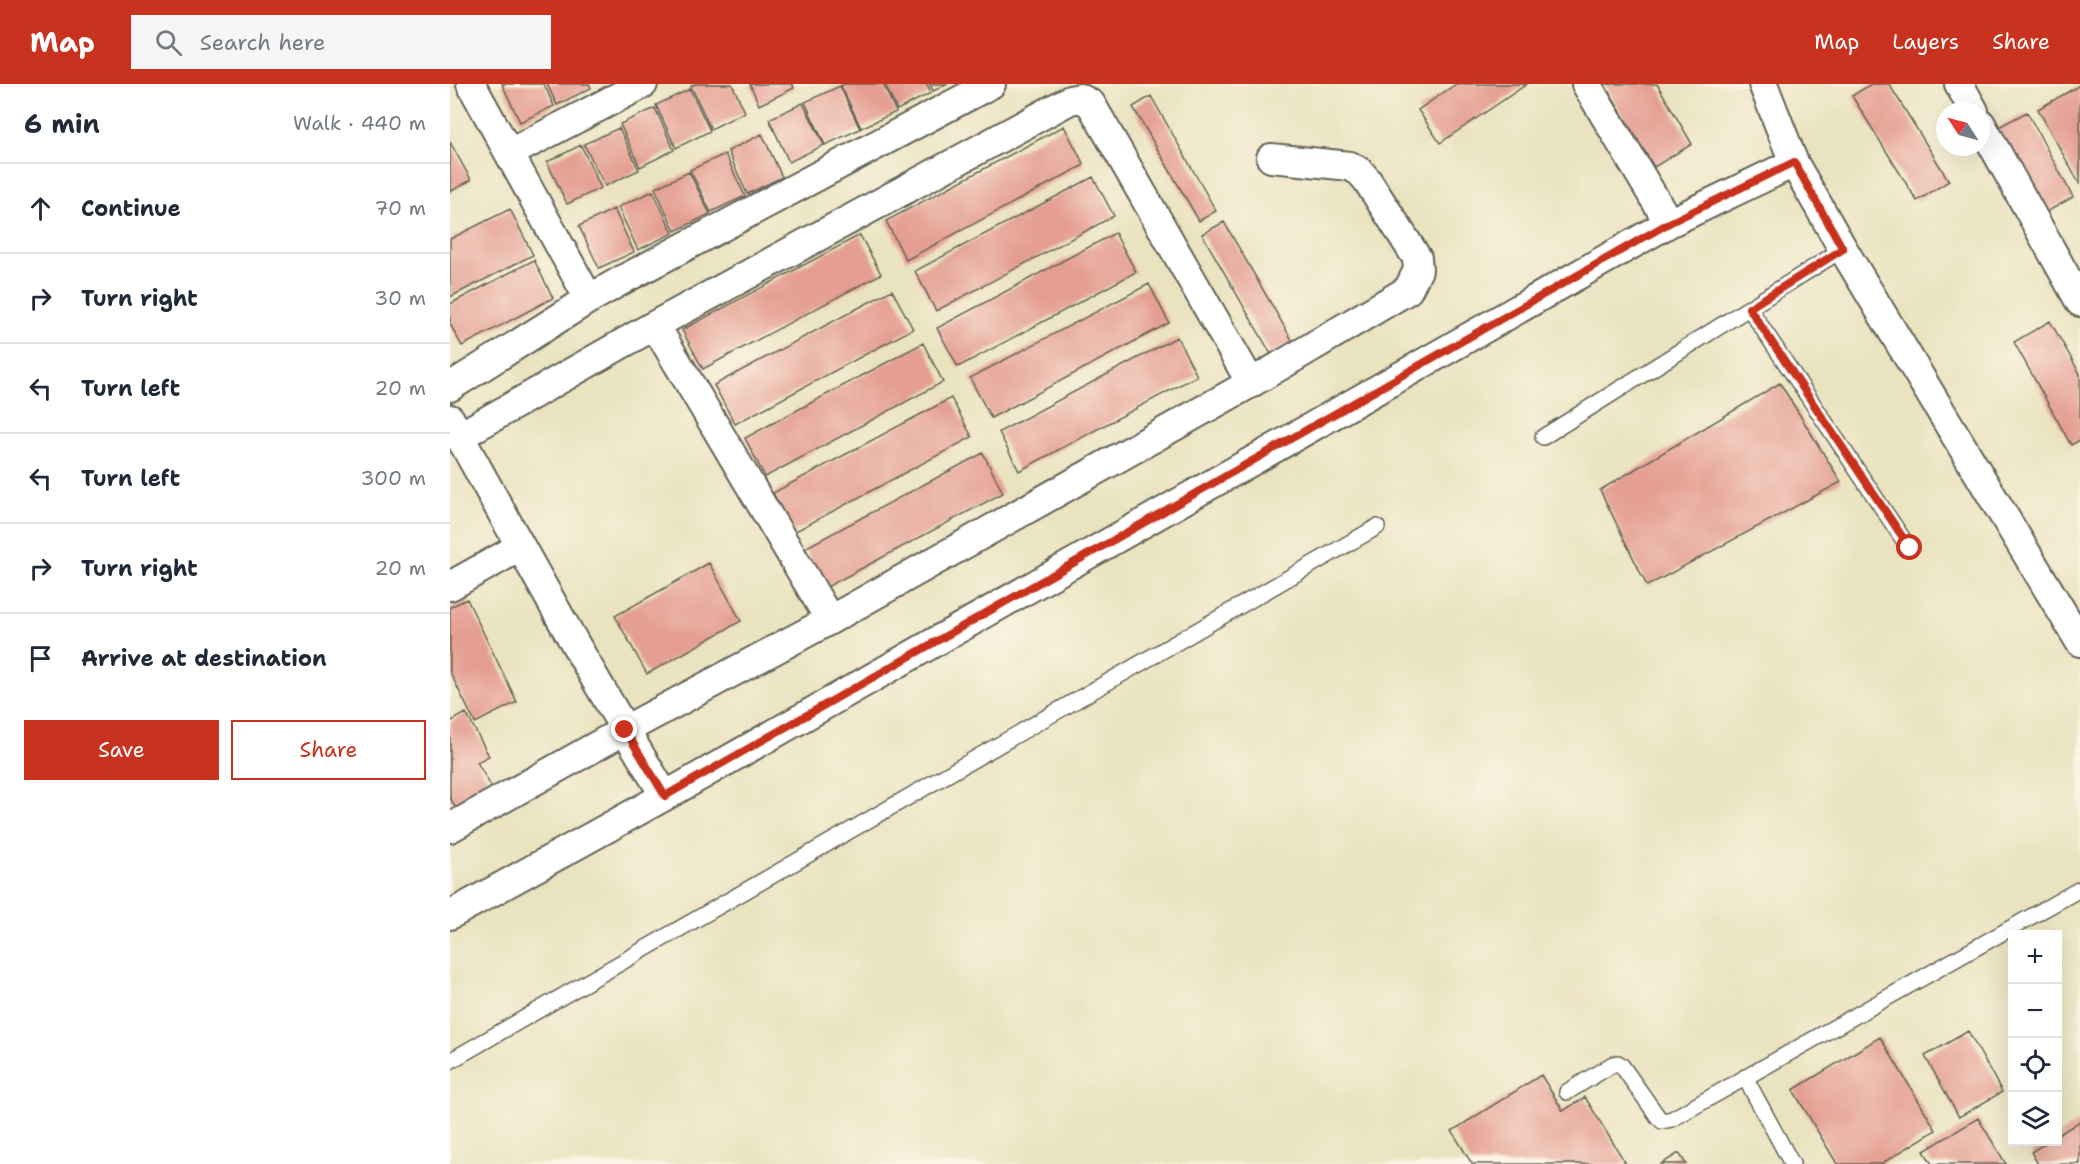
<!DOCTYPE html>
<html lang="en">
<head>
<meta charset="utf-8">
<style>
	:root { --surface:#fff; --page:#f6f6f7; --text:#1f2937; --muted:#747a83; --line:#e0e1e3; --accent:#c8321e }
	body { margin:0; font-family:"Shantell Sans",sans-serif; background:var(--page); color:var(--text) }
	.controls { position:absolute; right:18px; bottom:18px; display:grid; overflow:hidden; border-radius:0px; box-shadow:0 6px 24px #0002 }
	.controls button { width:54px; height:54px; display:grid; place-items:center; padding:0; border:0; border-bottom:2px solid var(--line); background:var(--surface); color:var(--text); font:30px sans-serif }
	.compass { position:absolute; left:1486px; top:18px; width:54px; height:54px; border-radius:50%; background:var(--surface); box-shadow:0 6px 24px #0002; rotate:306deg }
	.stop { position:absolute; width:18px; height:18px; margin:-14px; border:4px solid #c8321e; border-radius:50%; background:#fff }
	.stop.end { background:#c8321e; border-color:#fff; box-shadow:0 2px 6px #0008 }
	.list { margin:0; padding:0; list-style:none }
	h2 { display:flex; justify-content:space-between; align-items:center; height:78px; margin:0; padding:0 24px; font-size:26px }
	h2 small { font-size:20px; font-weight:400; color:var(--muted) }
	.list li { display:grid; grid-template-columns:39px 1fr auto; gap:18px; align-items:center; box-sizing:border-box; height:90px; padding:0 24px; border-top:2px solid var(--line) }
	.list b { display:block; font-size:22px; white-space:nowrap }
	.list em { font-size:20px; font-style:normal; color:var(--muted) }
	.actions { display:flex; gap:12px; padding:18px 24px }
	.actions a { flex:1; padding:14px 0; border:2px solid var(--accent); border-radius:0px; text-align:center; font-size:21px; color:var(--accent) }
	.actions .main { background:var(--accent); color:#fff }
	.icon { flex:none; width:33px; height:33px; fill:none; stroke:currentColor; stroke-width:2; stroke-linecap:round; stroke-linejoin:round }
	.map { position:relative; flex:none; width:1630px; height:1080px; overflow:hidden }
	header { display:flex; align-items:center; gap:36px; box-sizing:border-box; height:84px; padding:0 30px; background:var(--accent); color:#fff }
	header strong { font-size:28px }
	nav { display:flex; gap:33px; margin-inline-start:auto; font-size:21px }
	.search { width:420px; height:54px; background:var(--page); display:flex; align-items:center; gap:15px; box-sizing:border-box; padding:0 21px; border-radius:0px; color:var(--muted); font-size:22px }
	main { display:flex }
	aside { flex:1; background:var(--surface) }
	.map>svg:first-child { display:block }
</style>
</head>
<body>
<header>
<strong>Map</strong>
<div class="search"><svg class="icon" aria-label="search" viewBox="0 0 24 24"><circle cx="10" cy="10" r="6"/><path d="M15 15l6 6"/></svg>Search here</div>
<nav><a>Map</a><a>Layers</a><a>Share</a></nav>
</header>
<main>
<aside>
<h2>6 min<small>Walk · 440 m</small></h2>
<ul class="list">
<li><svg class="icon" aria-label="ahead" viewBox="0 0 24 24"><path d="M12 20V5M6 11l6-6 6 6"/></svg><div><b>Continue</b></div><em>70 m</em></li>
<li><svg class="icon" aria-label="right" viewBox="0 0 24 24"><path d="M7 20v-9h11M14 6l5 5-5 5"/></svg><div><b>Turn right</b></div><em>30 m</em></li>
<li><svg class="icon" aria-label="left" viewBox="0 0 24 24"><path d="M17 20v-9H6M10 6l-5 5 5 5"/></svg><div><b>Turn left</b></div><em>20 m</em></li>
<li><svg class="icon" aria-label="left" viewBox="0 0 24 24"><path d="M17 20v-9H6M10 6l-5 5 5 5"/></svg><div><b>Turn left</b></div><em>300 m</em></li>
<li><svg class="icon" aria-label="right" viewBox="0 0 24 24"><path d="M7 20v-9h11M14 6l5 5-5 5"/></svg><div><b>Turn right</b></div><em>20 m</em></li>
<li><svg class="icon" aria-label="arrive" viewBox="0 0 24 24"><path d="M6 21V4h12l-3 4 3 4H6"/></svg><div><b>Arrive at destination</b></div></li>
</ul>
<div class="actions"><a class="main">Save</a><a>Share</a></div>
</aside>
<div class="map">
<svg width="1630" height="1080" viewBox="0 0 1630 1080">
	<rect width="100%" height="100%" fill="#fcf5e5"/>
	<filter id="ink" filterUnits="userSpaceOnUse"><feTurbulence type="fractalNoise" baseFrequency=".0167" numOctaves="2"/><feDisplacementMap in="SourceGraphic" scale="12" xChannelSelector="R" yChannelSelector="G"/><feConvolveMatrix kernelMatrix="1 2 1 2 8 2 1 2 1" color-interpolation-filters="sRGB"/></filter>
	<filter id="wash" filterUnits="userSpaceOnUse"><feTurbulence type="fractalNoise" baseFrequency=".008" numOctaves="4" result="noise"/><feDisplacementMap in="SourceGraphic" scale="24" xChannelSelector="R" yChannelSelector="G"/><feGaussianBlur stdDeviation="1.35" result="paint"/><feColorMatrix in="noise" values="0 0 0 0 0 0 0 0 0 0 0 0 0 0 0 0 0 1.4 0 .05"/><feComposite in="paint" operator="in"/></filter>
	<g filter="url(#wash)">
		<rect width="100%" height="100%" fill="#eae3c0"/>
		<g id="blocks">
			<!-- building -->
			<path fill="#e49f92" d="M52,0H94L104,22L70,38Z
				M97,0H139L141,4L107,21Z
				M245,0H282L295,28L261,45L241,2Z
				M300,0H342L344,4L309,21Z
				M394,0H433L446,28L411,44L391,2Z
				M435,0H477L481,9L447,26Z
				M480,0H498L483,7Z
				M1006,0H1077L990,59L968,26Z
				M1154,0H1207L1242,60L1204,83Z
				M1421,0H1439L1499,97L1467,117L1402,12Z
				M1630,1V101L1588,25Z
				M390,2L410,45L375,61L355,18Z
				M240,5L260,47L226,64L206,21Z
				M701,12L766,127L749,137L683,23Z
				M353,19L374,61L339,78L319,35Z
				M205,24L224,66L190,83L170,40Z
				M1577,28L1623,113L1588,133L1541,47Z
				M614,42L634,81L456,176L436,137Z
				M169,44L189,86L155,102L134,60Z
				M312,50L332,93L297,110L278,67Z
				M0,58L21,96L0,108Z
				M131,61L151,104L117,120L97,78Z
				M275,70L295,112L261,128L240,86Z
				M239,88L260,130L225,147L205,104Z
				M643,93L664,132L486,227L465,187Z
				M203,107L223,149L188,166L168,123Z
				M60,125L83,171L0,213V155Z
				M164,125L184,168L149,184L129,142Z
				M774,138L843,258L821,270L752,150Z
				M665,149L686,188L508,283L487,244Z
				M410,151L431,190L253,285L232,246Z
				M84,176L103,214L12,262L0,240V220Z
				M699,200L719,239L541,334L520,294Z
				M442,206L463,245L285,340L264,301Z
				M1600,237L1630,290V356L1621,361L1564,258Z
				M727,253L747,292L569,387L549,348Z
				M473,259L493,298L315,393L295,354Z
				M1330,299L1391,398L1197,502L1150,406Z
				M501,314L522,353L344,448L323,409Z
				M533,369L553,409L375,504L355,464Z
				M259,479L291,537L197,590L165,532Z
				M17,515L67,618L25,639L0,588V523Z
				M16,629L39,672L27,678L43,706L7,726L0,714V638Z
				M1518,947L1552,1008L1509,1033L1475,972Z
				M1430,953L1486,1046L1431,1080H1387L1343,1006Z
				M1091,991L1113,1027L1135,1013L1176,1080H1022L1002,1047Z
				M1528,1034L1556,1080H1482L1474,1067Z
				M1630,1037V1080H1588L1581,1068L1597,1058H1608V1051Z
				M1229,1069L1236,1080H1211Z"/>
		</g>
	</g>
	<g filter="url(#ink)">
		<use href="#blocks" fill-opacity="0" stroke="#646255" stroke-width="1.5"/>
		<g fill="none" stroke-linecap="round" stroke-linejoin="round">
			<defs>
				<path id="service" d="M1299,224L1459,464
					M1093,353L1393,165
					M0,977L927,443
					M1295,993L1342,1080
					M1117,1008L1163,980L1168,979L1172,982L1208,1033L1212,1037L1222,1035L1630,805"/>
				<path id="minor" d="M21,0L139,215
					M1136,0L1219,139
					M1313,0L1344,79L1393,165L1630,558
					M1509,0L1524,27
					M1531,40L1630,218
					M60,69L193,0
					M205,241L620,16L630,14L641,20L801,299
					M0,303L139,215L174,195L541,0
					M0,335C70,461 139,589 215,712
					M10,352L205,241L380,536
					M0,502L70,463
					M0,744L175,646L380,536L801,299L958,206L968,186L967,174L917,96L910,88L900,82L821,74
					M0,831L215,712L1219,139L1344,79"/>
			</defs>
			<!-- service casing -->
			<use href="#service" stroke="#646255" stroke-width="18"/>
			<!-- minor casing -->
			<use href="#minor" stroke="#646255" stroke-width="32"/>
			<!-- service -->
			<use href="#service" stroke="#fff" stroke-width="15"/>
			<!-- minor -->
			<use href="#minor" stroke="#fff" stroke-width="28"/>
		</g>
	</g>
	<g fill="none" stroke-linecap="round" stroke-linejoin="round" filter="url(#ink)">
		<!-- route -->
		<path stroke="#c8321e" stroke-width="8" d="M175,646L215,712L1219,139L1344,78L1393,165L1299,224L1460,464"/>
	</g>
</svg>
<div class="controls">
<button>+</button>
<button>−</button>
<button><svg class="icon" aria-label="locate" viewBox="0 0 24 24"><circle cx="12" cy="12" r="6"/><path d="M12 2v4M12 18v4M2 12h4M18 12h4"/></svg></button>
<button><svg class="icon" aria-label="layers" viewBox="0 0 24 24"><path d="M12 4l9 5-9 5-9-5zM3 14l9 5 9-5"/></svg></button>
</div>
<svg class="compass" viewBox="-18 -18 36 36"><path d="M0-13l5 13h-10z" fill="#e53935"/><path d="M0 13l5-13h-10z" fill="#747a83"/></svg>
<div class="stop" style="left:1460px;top:464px"></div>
<div class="stop end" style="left:175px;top:646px"></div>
</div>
</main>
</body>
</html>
